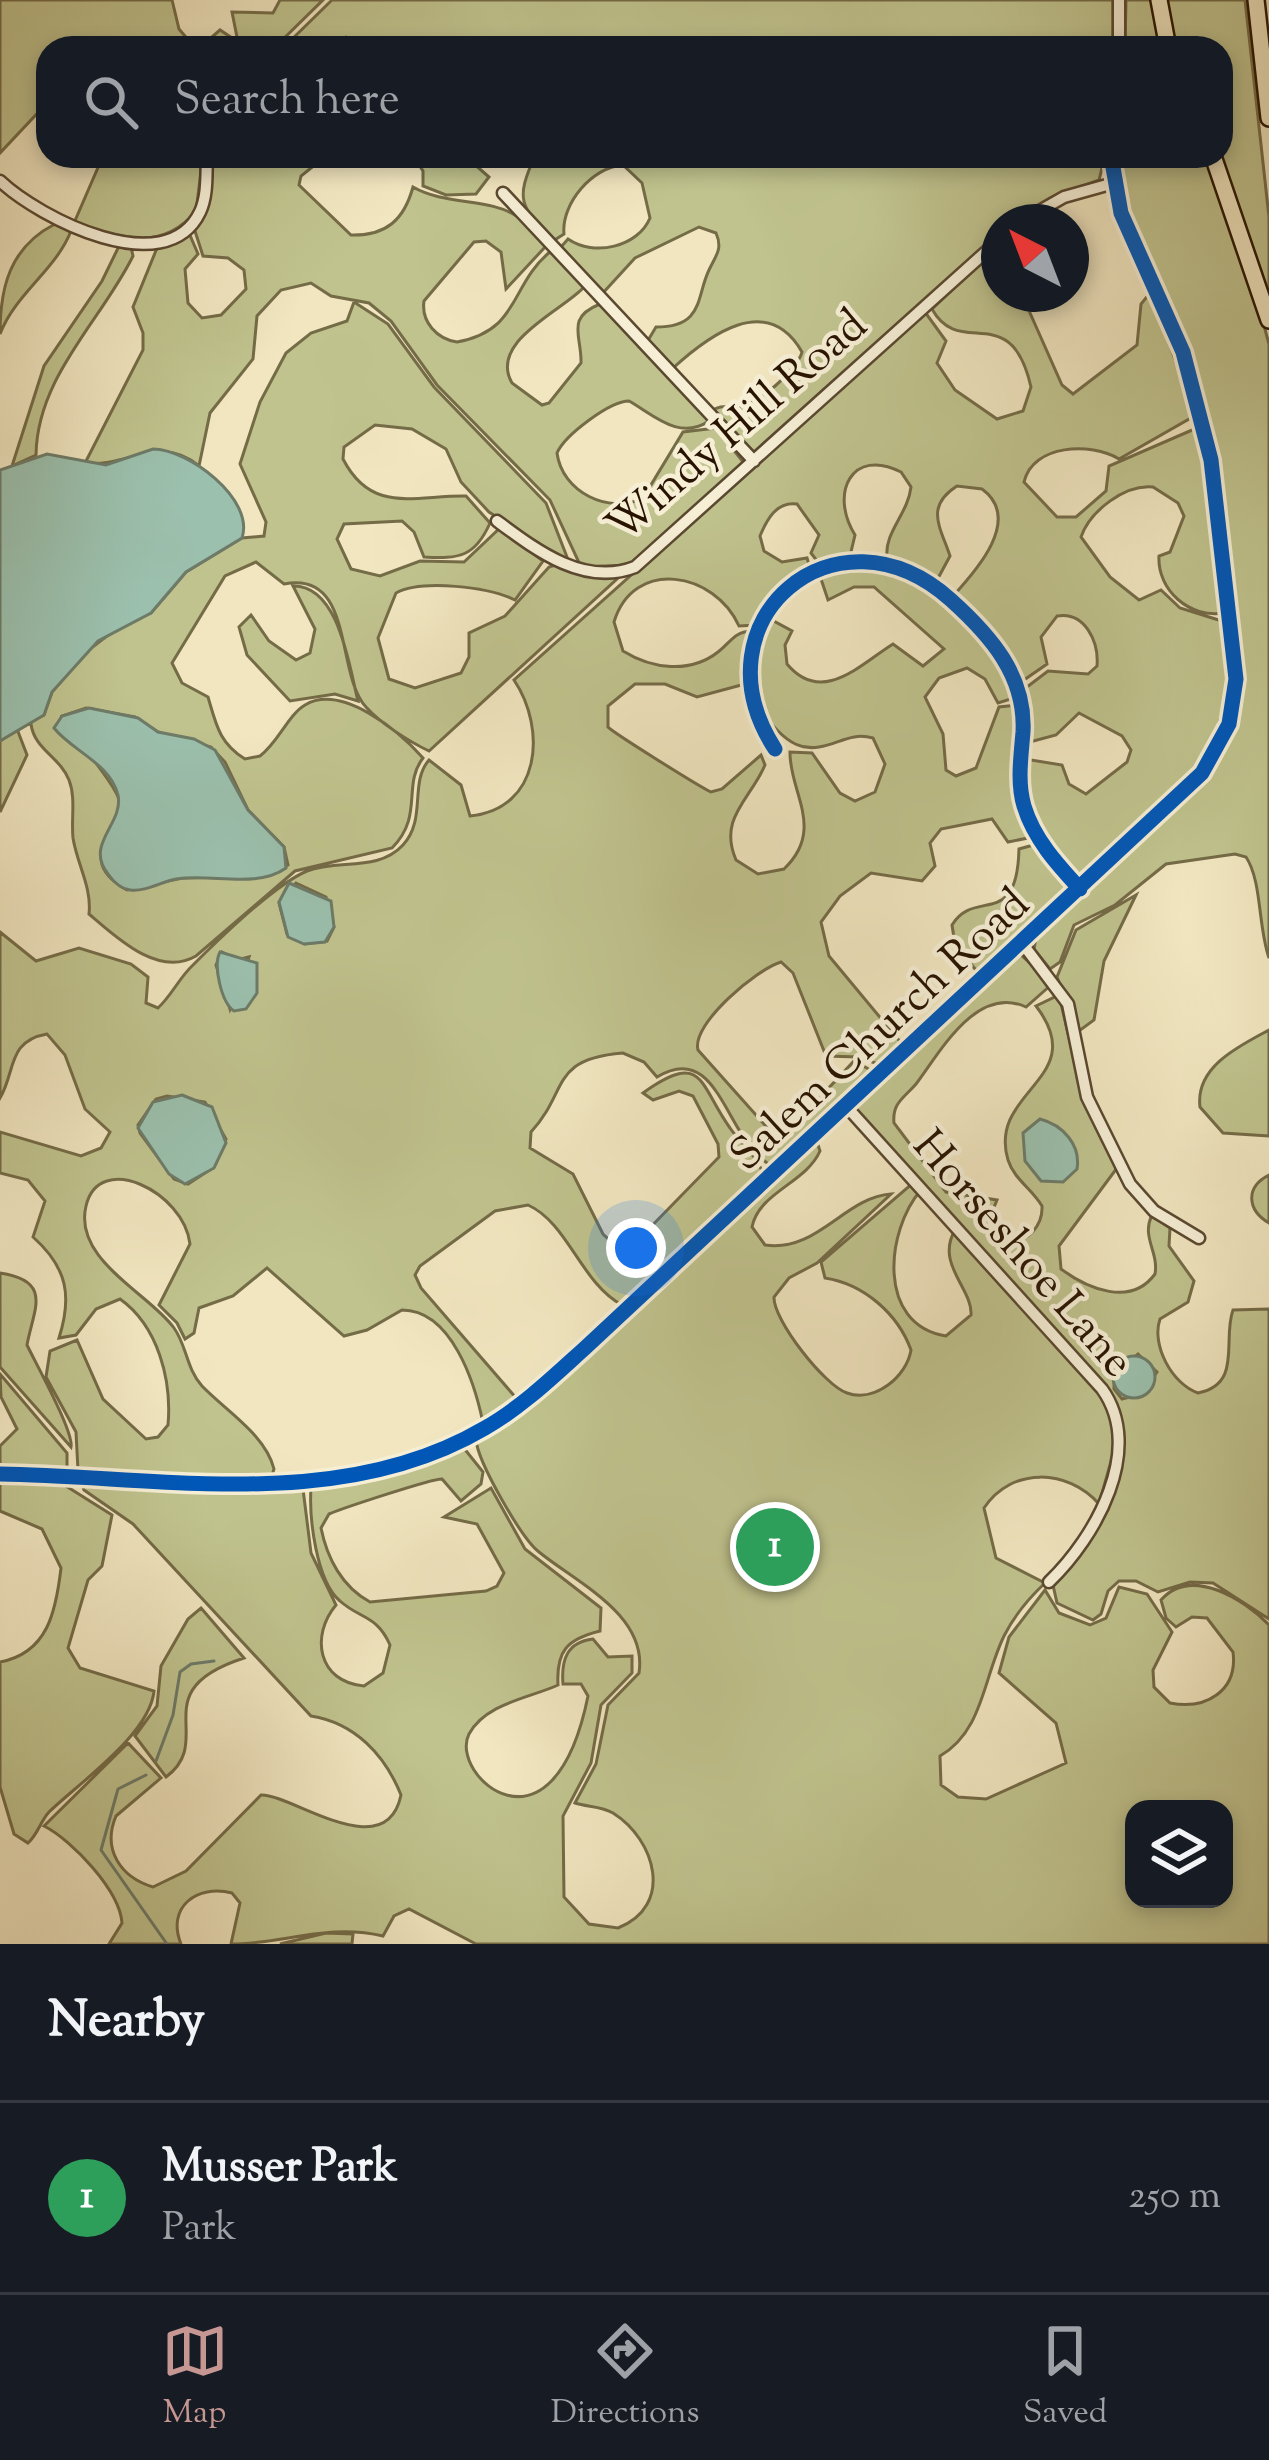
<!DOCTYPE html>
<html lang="en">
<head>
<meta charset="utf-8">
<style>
	:root { --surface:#171b24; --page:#20242c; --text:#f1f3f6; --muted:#9ea1a6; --line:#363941; --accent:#c59692 }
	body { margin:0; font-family:"Sorts Mill Goudy",serif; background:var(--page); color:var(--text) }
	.controls { position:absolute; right:36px; bottom:36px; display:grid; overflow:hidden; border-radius:24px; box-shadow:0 6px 18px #0003 }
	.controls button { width:108px; height:108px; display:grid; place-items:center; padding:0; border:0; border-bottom:3px solid var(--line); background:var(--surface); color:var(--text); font:60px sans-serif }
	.compass { position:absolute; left:981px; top:204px; width:108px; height:108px; border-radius:50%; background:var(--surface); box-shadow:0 6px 18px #0003; rotate:318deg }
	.you { position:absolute; left:636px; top:1248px; width:42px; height:42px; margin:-30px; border:9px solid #fff; border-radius:50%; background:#1a73e8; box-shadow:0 0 0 18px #1a73e833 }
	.badge { display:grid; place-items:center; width:78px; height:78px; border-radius:50%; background:var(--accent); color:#fff; font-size:39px; font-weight:700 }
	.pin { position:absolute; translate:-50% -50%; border:6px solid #fff; box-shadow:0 3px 12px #0006 }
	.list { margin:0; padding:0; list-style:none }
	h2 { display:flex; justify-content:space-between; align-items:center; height:156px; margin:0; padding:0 48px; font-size:51px }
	h2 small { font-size:39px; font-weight:400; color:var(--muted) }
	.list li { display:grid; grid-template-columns:78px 1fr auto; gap:36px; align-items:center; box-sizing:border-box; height:192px; padding:0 48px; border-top:3px solid var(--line) }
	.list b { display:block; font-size:45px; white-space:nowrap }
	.list p { margin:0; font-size:39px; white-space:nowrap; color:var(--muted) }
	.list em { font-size:39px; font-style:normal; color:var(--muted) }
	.icon { flex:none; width:66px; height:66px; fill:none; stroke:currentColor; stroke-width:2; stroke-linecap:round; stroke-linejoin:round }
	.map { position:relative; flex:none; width:1269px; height:1944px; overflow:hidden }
	.search { position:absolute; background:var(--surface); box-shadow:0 6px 18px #0003; left:36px; right:36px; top:36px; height:132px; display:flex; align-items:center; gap:30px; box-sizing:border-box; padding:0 42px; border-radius:36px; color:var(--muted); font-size:45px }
	.sheet { height:348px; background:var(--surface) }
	nav { display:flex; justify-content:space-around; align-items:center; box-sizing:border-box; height:168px; border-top:3px solid var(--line); background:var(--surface); font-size:33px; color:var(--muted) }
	nav a { display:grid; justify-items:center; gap:6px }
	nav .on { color:var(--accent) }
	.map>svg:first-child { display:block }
</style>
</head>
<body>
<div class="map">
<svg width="1269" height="1944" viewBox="0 0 1269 1944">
	<rect width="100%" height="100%" fill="#f1e6c0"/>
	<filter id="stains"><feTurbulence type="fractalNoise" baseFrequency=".00167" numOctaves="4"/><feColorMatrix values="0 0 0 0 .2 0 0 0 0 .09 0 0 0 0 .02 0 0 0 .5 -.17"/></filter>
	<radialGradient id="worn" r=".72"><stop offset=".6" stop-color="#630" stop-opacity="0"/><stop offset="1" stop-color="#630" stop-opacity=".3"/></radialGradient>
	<!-- green -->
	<path fill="#c0c38e" stroke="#746b47" stroke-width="3" fill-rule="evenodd" d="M0,0H172L179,29L190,42L204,44L220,30L247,48H48V102L0,153Z
		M280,0H323L274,48H254L237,37L232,12L273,13Z
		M332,0H1113V48H385L346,37L323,48H283Z
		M1126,0H1154L1162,48H1125Z
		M1163,0H1245L1269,217V308L1217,156H1221V48H1172Z
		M103,156H203L196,211C162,253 120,237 74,223Z
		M211,156H326L301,176L299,185L351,235C386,236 404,220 413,187C446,206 489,197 518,217C528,224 537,237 546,246L506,289L501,252L486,241L474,242L424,301C421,322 437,339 457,342C521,330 509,285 551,251L584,287C564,310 488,341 512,383L542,405L549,403L581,363C582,336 565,318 600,304L709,421C679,441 654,415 629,401C610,401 565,435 557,453C562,492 609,515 643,498L683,432L716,428L744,463L629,565L581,567L550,500L437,385L391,321L369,303L331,296L311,283L281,290L257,316L253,359L210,413L199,466C160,433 128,468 85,463L143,350V333L133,307L157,248L189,233L198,254L185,269L188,303L202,318L221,315L246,289L244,270L228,258L203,256L194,228L203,214Z
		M413,156H465L489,177L476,194L446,195L423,186V171Z
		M535,156H1105L1099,180L1050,198L1013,222H999V233L754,452L711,411C723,404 725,408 738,407C757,406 798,369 802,352C767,291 708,336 672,369L647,342L656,327C704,327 696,297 709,270C716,255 723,249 716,233L699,227L635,258L602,294L561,247L568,239C594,257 638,247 650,218L642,183L623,165C592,167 561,204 564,234L553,241C520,206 515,200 535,156Z
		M1118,156H1206L1245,256L1269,344V958C1258,927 1262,881 1246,857L1235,854L1166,864L1115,905L1074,925L1060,962L1050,969L1034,949L1036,938L1207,777L1228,744L1242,693L1209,416L1188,350L1127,211Z
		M55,224L71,231C55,271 16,293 0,334C0,287 10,247 55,224Z
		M120,244L131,247L133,256C101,321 37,377 36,455L12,466L44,366L102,281Z
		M986,258L999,270V294H1019L1026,304L1062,385L1073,394L1137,345L1141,304L1150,293L1196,415L1119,459C1091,442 1033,444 1024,482L1057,517H1076L1106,491L1109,466L1199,427L1224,613C1190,619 1157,590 1159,556L1170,552L1184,516L1178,503L1153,487C1125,484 1090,511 1081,537L1110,577L1139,600L1161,590L1180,608L1225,622C1241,765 1176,791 1081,879C1039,858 1025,803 1025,759L1062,765L1069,784L1086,794L1127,762L1131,750L1122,736L1079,713L1056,735L1026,743L1023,690L1048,671L1088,674L1097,666C1099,642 1085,611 1057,616L1041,637L1047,664L1021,682L1000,645L953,596C976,571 1023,519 982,489L957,486C924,507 941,528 950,556L936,582L887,558C884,532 908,514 911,487L901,472C852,447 829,493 855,535L850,556L817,561L811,553L819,535L797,504C777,501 767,519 760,536L764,551L782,562L807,558L810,568L780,591L756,625L739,626C715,572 634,557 614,622L623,651C652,669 690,674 718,652C731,642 734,632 751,631L745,684L697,697L665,684H635L608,706V727C612,732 700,787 711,792L722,789L761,755L765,765C750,800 718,818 736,860L758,874L784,869C826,829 789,792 790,752L812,753L840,793L855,801L875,792L885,764L873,738C851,732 839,744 819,747C801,750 789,742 778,731C744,699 755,658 768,618L792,631L785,645L787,664C822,706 861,664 893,644L923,666L944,649L874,587H854L828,600L819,573C909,549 984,616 1017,697L998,703L985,679L967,668L939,678L925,697L943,734L946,770L956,776L976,768L999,707L1018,705L1016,767L1033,837L1008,842L992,819L941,829L930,843L935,866L922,881L871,873L840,896L821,922L829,956L903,1045L881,1065L858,1057L826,1056L793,973L781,962C757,969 691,1024 698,1050L773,1134L796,1123L854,1061L874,1072L773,1166C726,1146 721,1038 657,1077L644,1062L623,1053C549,1059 569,1091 531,1132L530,1148L573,1174L603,1234L617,1247L637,1241L719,1157L718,1144L693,1096L679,1091L653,1100L643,1093C704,1049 699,1085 730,1128C741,1144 758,1157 763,1174L622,1305C581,1283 568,1223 528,1205L495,1211L420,1266L415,1275L421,1288L517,1399L483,1423C475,1384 452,1310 402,1310L367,1330L344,1336L267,1268L233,1296L199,1308L194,1333L185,1339L177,1323L159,1305L190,1244C184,1192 99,1150 86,1206C73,1260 150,1294 174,1328C187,1346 186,1368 202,1386C225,1410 266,1435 274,1469L271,1478L78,1470L76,1432L46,1377L50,1351L77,1340L103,1399L146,1439L158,1437L168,1425C172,1380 158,1326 120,1299L96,1309L76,1335L59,1338C72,1297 68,1268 33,1237L45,1201L28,1180L0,1173V1132L81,1156L101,1148L110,1132L85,1109L65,1055L47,1034C7,1041 16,1071 0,1098V932L36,961L79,948L131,964L148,977L146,1003L158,1008C172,995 179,978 193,965C220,938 274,885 307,871C339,859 378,872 403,845C427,819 409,783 429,760L461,785L470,816C541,809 547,729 514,680L925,312L946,341L937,363L955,390L997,419L1023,411L1031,387C1011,298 960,360 932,309ZM296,883L326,897L334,927L327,941L305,944L287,934L279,903ZM222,952L237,960L249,957L230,1009L216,965ZM167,1096L205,1102L226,1139L214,1167L188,1184L174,1179L140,1133L138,1125L156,1099Z
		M354,302L388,324L434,387L546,503L567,557V561L489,512L461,482L446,449L412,429L375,425L344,447L343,459C372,515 415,495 466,496L490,523C475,557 459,559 424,557L414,532L402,521L344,524L337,539L351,569L380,576L420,561L464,562L500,528L543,561L515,600C489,587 422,579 396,593L378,638L389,679L415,688L461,673L469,657V633L505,616L549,567L559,564L618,578L429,751C410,742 380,723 366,707C335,674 355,570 284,584L256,562L225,576L172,663L182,683L208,697C216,724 219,743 245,759L260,756C278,743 288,715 305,705C342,683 400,732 423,758C402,785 424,816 392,848L295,871L196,956C158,978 116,937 89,914C92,887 77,864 73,838C71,819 76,798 69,780C60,757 34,749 31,724L23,725L44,715L52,692L86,652L124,623L151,613L186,572L242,538L264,536L266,522L240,464L260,402L286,353L311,333L347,321ZM86,708L135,717L158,732L211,747L225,762L248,810L284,847L288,865L267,876L182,878L127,890C74,860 119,836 119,801C119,788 72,735 62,716Z
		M293,586C339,585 349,666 358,701L335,694L290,701L247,655L239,627L251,615L269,641L296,660L310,653L315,629Z
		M17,729L27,755L0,812V741Z
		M1037,844L1071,888L979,974L955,944L952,925C975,887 1017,931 1019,849Z
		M1136,895L1104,961L1094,1020L1079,1031L1057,977L1076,930Z
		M1020,954L1052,984L1026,1007C976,984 939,1054 916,1084C904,1098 892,1103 894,1123L946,1192L997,1200L987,1224L992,1236L1007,1243C1028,1242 1043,1226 1042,1206C1032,1189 1014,1179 1008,1160C987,1090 1092,1079 1036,1006L1059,995L1083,1098L1117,1168L1059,1246L1061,1269C1088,1289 1131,1307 1155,1274C1159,1252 1141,1237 1152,1215L1170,1228L1169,1246L1194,1281L1188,1302L1160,1319C1151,1345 1172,1384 1198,1393C1243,1384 1222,1340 1233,1310L1269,1309V1619L1213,1583L1190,1582L1158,1592L1136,1581H1119L1108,1591L1101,1614L1093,1620L1057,1603L1053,1585C1084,1546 1135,1461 1118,1411L856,1112L854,1107ZM1138,1354L1157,1372L1142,1394L1122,1399L1114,1389V1375Z
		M1269,1030V1136L1223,1133L1200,1107C1195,1067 1239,1046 1269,1030Z
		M817,1142L820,1151C806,1183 759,1192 752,1227L765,1245C817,1253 845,1197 891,1194L817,1263L789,1278L774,1297C773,1320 825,1386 847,1393C875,1403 907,1376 911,1350C898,1314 864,1284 825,1278L821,1262L914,1182L921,1190C886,1230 876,1325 946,1336L971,1315C973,1289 935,1264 955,1230L1096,1385L1119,1433L1099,1504C1068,1469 1012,1466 984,1508L996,1558L1045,1583C1029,1598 1014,1616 1004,1636C983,1679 983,1731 940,1756L941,1785L958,1797L986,1799L1066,1763L1056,1723L999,1673L1009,1637L1045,1590L1059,1613L1090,1625L1106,1618L1119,1587L1147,1594L1172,1632L1153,1670L1154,1687L1170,1703C1206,1710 1238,1691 1233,1652L1207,1618L1192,1617L1176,1627L1166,1618L1161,1600C1191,1566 1244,1599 1269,1625V1944H476L409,1909L394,1916L383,1936C327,1923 285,1944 231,1944L240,1903L232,1893C197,1884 166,1907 181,1944H109L122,1923C120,1891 72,1840 44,1826L128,1743L161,1778L116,1816C102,1849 120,1877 153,1887L186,1871L261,1795C292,1794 386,1867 401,1795C385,1755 355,1723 311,1716L133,1524L84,1490L81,1482L303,1489L311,1553L336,1605C310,1636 318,1682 364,1686L383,1673L390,1645C377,1615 360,1619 340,1601C316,1581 309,1517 311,1488L393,1472L463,1447L483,1472L481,1484L461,1501L442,1479C434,1478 343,1508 329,1514L321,1528C327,1558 342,1587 370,1602L486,1591L497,1586L504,1573L477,1524L444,1517L491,1488L525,1549L601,1608L600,1631C567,1639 556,1651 558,1685C530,1698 486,1703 469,1734C448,1775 553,1869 588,1696L581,1684H563C561,1660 567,1642 593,1639L608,1657L632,1656V1673L601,1705L591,1763L563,1816L564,1897L589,1924L618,1928C674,1906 656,1840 613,1813C602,1806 587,1807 575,1803L596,1764L608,1705L639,1673C648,1615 577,1583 539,1552C521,1538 478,1462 476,1440L553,1385ZM1134,1809H1224V1899H1134Z
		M1269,1175V1223C1247,1210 1245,1187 1269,1175Z
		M0,1273C54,1281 33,1310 27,1345C35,1362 74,1432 71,1447L0,1367Z
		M0,1374L67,1453V1469L0,1468V1446L17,1429L1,1397Z
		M0,1480L58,1481L112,1515L102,1566L88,1580L68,1648L80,1668L154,1691C150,1734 79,1783 49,1812C40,1822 38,1834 28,1843L14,1834L0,1787V1662C48,1653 56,1611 61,1568L42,1529L0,1511Z
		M201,1608L244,1658C142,1691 217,1739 166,1777L135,1736L157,1706L161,1666L188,1619Z
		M326,1933L353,1934L352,1944H280Z"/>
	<!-- water -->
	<path fill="#9bc0ad" stroke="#6d7b68" stroke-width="3" d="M153,449C188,449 255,499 242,538L186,572L151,613L98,641L52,692L44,715L0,741V470L47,454L106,465Z
		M89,708L138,718L158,732L194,739L215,750L248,810L284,847L286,868C257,889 210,873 176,879C161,882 145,892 130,890C121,889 113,881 108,874C84,844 124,824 118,795C110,763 72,751 54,728L62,716Z
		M289,883L331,901L334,927L325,942L304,944L288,937L279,902Z
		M220,952L257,963V993L246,1009L234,1011C221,1002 213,965 220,952Z
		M182,1095L212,1107L226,1143L214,1168L185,1184L169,1174L138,1128L153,1102Z
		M1040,1119C1063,1125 1081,1145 1077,1169L1063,1182L1041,1181L1025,1161L1023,1133Z
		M1113 1377a21 21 0 1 1 42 0a21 21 0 1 1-42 0Z"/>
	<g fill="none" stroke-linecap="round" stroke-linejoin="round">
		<!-- stream -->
		<path stroke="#6d7b68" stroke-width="3" d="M156,1761L173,1715L180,1672L191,1664L214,1661
			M146,1775L118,1789L101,1850L167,1944"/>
		<defs>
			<path id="minor" d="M1119,48V0
				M0,181C39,218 166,283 200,212C208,195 206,174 207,156
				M503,193L754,461
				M1020,222L1064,197L1114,183
				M497,521C536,550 584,587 635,567L999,240
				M775,749C692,621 836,497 951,600C991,636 1026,676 1023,732C1021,757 1017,782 1024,806C1034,839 1057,864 1080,889
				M1022,943L1068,1004L1087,1097L1130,1184L1154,1211L1199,1238
				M846,1106L1102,1389C1145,1449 1096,1537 1049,1582
				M0,1474C161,1476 339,1514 485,1428C522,1407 554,1376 585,1348L1202,773L1229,724L1236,679L1211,460L1183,352L1121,213L1111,156"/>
			<path id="highway" d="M1159,0L1168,48
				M1256,0L1269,118
				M1213,156L1269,320"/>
		</defs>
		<!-- minor casing -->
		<use href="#minor" stroke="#5a4830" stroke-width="15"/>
		<!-- highway casing -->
		<use href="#highway" stroke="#281300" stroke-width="20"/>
		<!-- minor -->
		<use href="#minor" stroke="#f6efd6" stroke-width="10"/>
		<!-- highway -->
		<use href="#highway" stroke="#f1e6c0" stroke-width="15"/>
		<defs>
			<path id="cycleway" d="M775,749C692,621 836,497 951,600C991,636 1026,676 1023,732C1021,757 1017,782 1024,806C1034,839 1057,864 1080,889
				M0,1474C161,1476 339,1514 485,1428C522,1407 554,1376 585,1348L1202,773L1229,724L1236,679L1211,460L1183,352L1121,213L1111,156"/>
		</defs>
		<!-- cycleway casing -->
		<use href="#cycleway" stroke="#f6efd6" stroke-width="22"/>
		<!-- cycleway -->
		<use href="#cycleway" stroke="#0057b8" stroke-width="15"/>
	</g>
	<g text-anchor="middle" stroke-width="9" stroke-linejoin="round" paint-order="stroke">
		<!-- street labels -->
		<g font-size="45" fill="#281300" stroke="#f6efd6">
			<text transform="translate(735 424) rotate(-41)" y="16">Windy Hill Road</text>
			<text transform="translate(878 1028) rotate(-43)" y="16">Salem Church Road</text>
			<text transform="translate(1025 1252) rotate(49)" y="16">Horseshoe Lane</text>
		</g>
	</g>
	<rect width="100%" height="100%" filter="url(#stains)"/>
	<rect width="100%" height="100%" fill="url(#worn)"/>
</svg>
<div class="controls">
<button><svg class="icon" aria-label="layers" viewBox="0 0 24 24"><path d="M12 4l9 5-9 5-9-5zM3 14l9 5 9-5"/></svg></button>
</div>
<svg class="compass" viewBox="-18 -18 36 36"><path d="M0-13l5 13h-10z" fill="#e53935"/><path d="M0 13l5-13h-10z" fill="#9ea1a6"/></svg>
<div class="you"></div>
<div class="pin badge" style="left:775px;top:1547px;background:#2e9e5b">1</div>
<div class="search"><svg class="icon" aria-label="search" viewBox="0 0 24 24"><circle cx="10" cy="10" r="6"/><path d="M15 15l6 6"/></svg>Search here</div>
</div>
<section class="sheet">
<h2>Nearby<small></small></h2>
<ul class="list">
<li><span class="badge" style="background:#2e9e5b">1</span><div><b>Musser Park</b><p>Park</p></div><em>250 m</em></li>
</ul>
</section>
<nav>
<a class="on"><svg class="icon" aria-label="map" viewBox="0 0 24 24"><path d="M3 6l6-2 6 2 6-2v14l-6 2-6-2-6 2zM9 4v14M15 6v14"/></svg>Map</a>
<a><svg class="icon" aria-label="directions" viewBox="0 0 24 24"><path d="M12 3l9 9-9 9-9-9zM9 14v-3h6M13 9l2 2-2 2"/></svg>Directions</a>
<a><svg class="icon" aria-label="saved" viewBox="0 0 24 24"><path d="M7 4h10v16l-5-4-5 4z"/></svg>Saved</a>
</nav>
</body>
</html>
